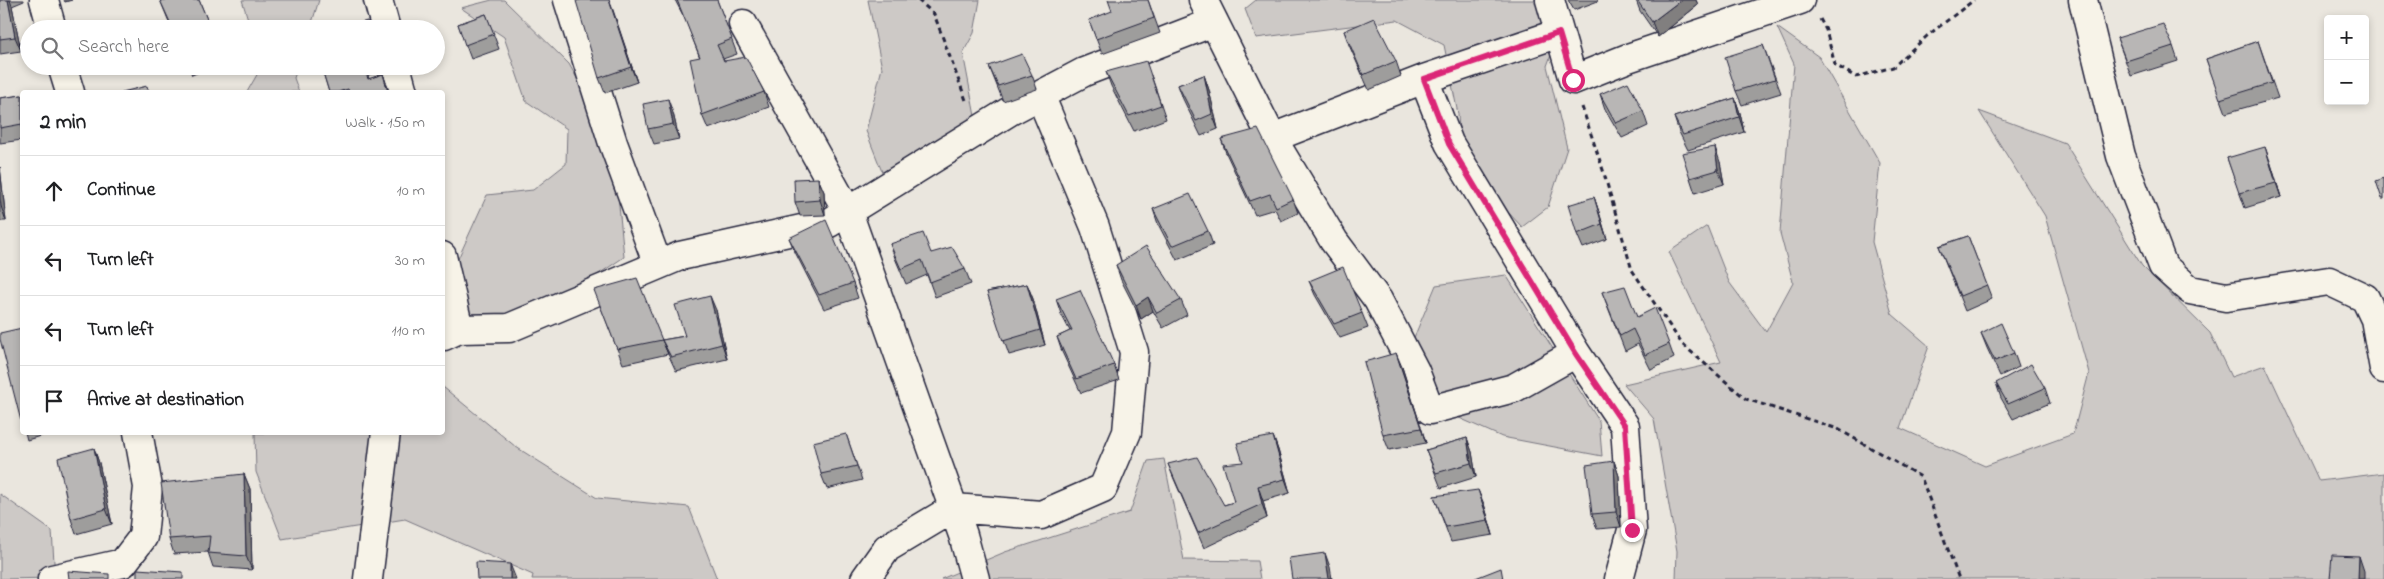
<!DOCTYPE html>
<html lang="en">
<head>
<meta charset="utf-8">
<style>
	:root { --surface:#fff; --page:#f6f6f6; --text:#202124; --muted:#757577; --line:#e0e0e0 }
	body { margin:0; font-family:"Indie Flower",sans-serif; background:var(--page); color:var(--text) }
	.controls { position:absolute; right:15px; top:15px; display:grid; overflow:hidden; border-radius:5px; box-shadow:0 2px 8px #0003 }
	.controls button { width:45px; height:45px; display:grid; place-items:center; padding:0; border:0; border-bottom:1px solid var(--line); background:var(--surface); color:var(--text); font:25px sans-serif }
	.stop { position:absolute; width:15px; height:15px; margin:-11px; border:4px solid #db2777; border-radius:50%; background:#fff }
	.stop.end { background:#db2777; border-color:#fff; box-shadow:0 1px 5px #0008 }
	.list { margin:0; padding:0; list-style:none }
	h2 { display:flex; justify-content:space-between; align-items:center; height:65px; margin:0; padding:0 20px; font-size:21px }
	h2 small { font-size:16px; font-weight:400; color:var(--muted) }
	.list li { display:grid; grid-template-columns:32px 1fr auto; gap:15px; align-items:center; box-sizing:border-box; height:70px; padding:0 20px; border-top:1px solid var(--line) }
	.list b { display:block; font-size:19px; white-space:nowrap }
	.list em { font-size:16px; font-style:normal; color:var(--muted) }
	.icon { flex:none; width:28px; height:28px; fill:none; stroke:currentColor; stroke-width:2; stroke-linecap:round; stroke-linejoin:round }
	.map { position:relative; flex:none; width:2384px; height:579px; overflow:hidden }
	.search { position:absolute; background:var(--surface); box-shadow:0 2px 8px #0003; left:20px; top:20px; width:425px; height:55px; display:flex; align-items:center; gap:12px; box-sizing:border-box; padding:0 18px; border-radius:28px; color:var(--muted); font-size:19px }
	.panel { position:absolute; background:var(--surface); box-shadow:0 2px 8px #0003; left:20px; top:90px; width:425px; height:345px; border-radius:5px }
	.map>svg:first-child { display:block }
</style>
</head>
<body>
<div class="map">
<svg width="2384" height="579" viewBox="0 0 2384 579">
	<rect width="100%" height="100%" fill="#eae6de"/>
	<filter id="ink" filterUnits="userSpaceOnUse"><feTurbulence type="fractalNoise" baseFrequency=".02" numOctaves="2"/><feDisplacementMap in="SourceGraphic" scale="10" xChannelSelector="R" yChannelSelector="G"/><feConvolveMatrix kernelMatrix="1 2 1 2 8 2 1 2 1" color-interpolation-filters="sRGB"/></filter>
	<g filter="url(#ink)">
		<!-- green -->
		<path fill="#cdc9c6" stroke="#787680" d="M242,0H319L310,29H251Z
			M492,0H504L569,64L613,143L624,257L535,317L459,329L457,261L487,195L533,190L566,164L567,129L526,101L504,37L461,8Z
			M868,0H980L974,33L963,53L978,132L888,187L866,131L882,68Z
			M1256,0H1550L1559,33L1547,66L1567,148L1548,207L1522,227L1461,162L1458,114L1444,45L1397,20L1256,38L1245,9Z
			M1777,27L1819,57L1880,163L1872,242L1892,314L1929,346L1900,428L1985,466L2073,434L2089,373L2045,216L1979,111L2065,143L2142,266L2210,333L2231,377L2265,365L2319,481L2384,473V579H1676L1677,551L1654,419L1624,384L1721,362L1669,252L1707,226L1729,282L1766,332L1793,282L1780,233L1794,64Z
			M262,66H298L294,78L299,92H247Z
			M1506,275L1599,421L1602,456L1502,437L1439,409L1413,340L1436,285Z
			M443,387L516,447L597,498L689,507L717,579H532L533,575L405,519L282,539L256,472L255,433L442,432Z
			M1164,459L1184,560L1257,561L1260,579H941L1005,552L1130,512L1148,461Z
			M0,494L52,531L55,578L0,579Z"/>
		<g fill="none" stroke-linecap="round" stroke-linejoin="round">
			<defs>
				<path id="minor" d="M44,0L52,29
					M378,0L386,29
					M568,0L613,143L658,265
					M1203,0L1272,138L1334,241L1378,300L1415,371L1430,410L1514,388L1576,353
					M1550,0L1573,80L1628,58L1800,0
					M2083,0L2121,156L2163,266L2190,290L2226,297L2329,281L2365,298L2375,319L2384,369
					M743,24L848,212L963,535L975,579
					M62,66L70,92
					M396,66L403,92
					M1424,79L1449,143L1576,353L1625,426L1632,530L1619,579
					M1272,138L1424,79L1559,33
					M442,256L459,329L444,336
					M459,329L509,328L680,256L829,223L1010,111L1084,72L1214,22
					M52,579L123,563L143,537L148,487L138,432
					M368,579L386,432
					M865,579L887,548L954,508L1041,515L1103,488L1127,432L1134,352L1095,227L1040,95"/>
			</defs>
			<!-- minor casing -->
			<use href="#minor" stroke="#22223b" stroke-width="31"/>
			<!-- path -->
			<path stroke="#22223b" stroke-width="3" stroke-dasharray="5 4" stroke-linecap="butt" d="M918,0L934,14L967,103
				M1820,19L1826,30L1835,65L1856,77L1893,67L1927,36L1974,0
				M1582,107L1603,170L1632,270L1682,344L1746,399L1838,429L1921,477L1959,579"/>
			<!-- minor -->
			<use href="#minor" stroke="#f7f3e8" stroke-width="28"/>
		</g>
		<!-- wall -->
		<path fill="#9e9d9c" stroke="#22223b" d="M0,0H24V1L12,6L21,51L0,54Z
			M64,0H72L65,2Z
			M160,0H199L211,29H172Z
			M609,0L637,82L605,93L599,78Z
			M675,0H717L737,54L723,59L724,61L764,92L769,107L708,129L702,115L700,58L686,21Z
			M1148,0L1160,33L1102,54L1089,20Z
			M1568,0H1597L1598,1L1574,10Z
			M1636,0H1696L1698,5L1658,37L1640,11Z
			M486,14L499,49L471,59L458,24Z
			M1344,31L1396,61L1401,76L1369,90L1349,45Z
			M2117,38L2173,46L2178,61L2131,76Z
			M2258,41L2278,98L2226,113L2206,59Z
			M1763,45L1781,93L1742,105L1736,91Z
			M188,66H213L192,75Z
			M321,66H380L382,72L368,75L369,79L383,74L389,92H329Z
			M989,66L1032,75L1037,89L1003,101Z
			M1106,72L1151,75L1166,119L1134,131L1111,86Z
			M1204,75L1209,90L1218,129L1201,136L1183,99L1178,85Z
			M1600,94L1643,111L1648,126L1622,138L1605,109Z
			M22,95V140L0,143V98Z
			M1735,98L1740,113L1744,132L1688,150L1679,132L1674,117Z
			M673,113L679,139L654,144L648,129Z
			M1221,139L1293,199L1298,213L1281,221L1275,209L1255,215L1226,153Z
			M2227,158L2270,161L2281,197L2245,208Z
			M1720,162L1724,184L1695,193L1690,178Z
			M0,167L6,221H0Z
			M818,178L824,192L825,215L800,216L795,202Z
			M1594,197L1599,212L1607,239L1583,248L1577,234Z
			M1153,209L1208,231L1213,245L1177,260L1158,224Z
			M1968,236L1992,299L1965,311L1939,246Z
			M789,238L853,283L858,298L824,309L795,252Z
			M890,244L931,253L965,269L971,284L935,297L927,275L906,284L895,258Z
			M1116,265L1181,300L1187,315L1163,328L1153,311L1141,319L1121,280Z
			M1309,281L1362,313L1368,328L1340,338L1315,295Z
			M1027,284L1033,299L1045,345L1009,355L987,292Z
			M1602,292L1637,317L1669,344L1674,358L1651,370L1638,344L1625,351Z
			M1056,299L1114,365L1119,380L1081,393L1062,352L1057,337L1070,331L1061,314Z
			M600,305L662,340L668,354L623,364Z
			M716,310L727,359L676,371L668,354L662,340L685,336Z
			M1981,333L2014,353L2019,367L2000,376L1987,348Z
			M1402,367L1426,443L1389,450L1383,435Z
			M1996,383L2045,388L2050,403L2013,419L2001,398Z
			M25,432H54L27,440Z
			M846,434L862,480L827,489L821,474Z
			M1273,436L1278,450L1290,493L1263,501L1267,518L1204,548L1174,479L1168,464L1224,505L1234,502L1243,462Z
			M1467,438L1472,452L1476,477L1441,488L1426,450Z
			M94,448L99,463L112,524L76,534L71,519Z
			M1614,461L1619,476L1621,527L1597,529L1592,514Z
			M244,474L250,489L252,570L213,567L208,552L174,554L169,539Z
			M1434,496L1484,504L1493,535L1451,542Z"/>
		<!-- shaded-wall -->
		<path fill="#817f7f" stroke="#22223b" d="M8,0H10L12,6L21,51L15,37Z
			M609,0L613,10L637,82L631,67Z
			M1681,0H1696L1698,5L1658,37L1652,22Z
			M383,74L388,88L389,92H388Z
			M1204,75L1209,90L1218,129L1212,114Z
			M1735,98L1740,113L1744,132L1739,117Z
			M668,99L673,113L679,139L673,124Z
			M1715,147L1720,162L1724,184L1718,170Z
			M2265,147L2270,161L2281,197L2276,183Z
			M0,167L6,221L1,206L0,198Z
			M818,178L824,192L825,215L820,200Z
			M1594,197L1599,212L1607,239L1602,224Z
			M1027,284L1033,299L1045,345L1040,330Z
			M710,296L716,310L727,359L722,344Z
			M1148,297L1153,311L1141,319L1136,305Z
			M1396,353L1402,367L1426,443Z
			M1273,436L1278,450L1290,493L1285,479Z
			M1467,438L1472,452L1476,477L1471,463Z
			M94,448L99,463L112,524L106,509Z
			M1614,461L1619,476L1621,527L1616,512Z
			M244,474L250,489L252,570L246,556Z
			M1258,486L1263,501L1267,518L1262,504Z
			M1478,490L1484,504L1493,535Z
			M1325,553L1330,567L1332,579H1329Z
			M2359,556L2364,571V579H2358Z
			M510,564L516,579H510Z"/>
		<!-- building -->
		<path fill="#b8b6b5" stroke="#22223b" d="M0,0H8L15,37L0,39Z
			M160,0H199L211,29H173Z
			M581,0H609L631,67L599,78L576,1Z
			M677,0H717L732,39L717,45L724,61L746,57L764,92L702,115L690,59L700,57Z
			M1108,0H1148L1154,18L1096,39L1089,20L1112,11Z
			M1637,0H1681L1652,22Z
			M486,14L494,34L465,45L458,24Z
			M1374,18L1396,61L1363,75L1344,31Z
			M367,21L369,29H342V28Z
			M2163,24L2173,46L2126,61L2117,38Z
			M2258,41L2272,83L2220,99L2206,59Z
			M1763,45L1775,79L1736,91L1725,57Z
			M1022,54L1032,75L998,86L989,66Z
			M1146,61L1161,105L1129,116L1106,72Z
			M321,66H364L368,79L383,74L388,92H349L348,89L338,92H329Z
			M1204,75L1212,114L1196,121L1178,85Z
			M1628,82L1643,111L1616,123L1600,94Z
			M147,86L149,92H122Z
			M22,95V124L0,128V98Z
			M1735,98L1739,117L1683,135L1674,117Z
			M668,99L673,124L648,129L643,104Z
			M1258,129L1293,199L1276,207L1270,194L1250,201L1221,139Z
			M1715,147L1718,170L1690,178L1682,153Z
			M2265,147L2276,183L2239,193L2227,158Z
			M818,178L820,200L795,202L794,179Z
			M2384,178V199H2382L2376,181Z
			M1190,194L1208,231L1172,246L1153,209Z
			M1594,197L1602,224L1577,234L1568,205Z
			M826,220L853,283L819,295L789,238Z
			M923,233L931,253L952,247L965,269L930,282L922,260L901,269L890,244Z
			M1968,236L1987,285L1960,296L1939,246Z
			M1146,246L1181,300L1157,313L1148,297L1136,305L1116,265Z
			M1343,267L1362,313L1334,324L1309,281Z
			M637,278L662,340L617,349L594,290Z
			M1027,284L1040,330L1003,341L987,292Z
			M1625,286L1637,317L1655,308L1669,344L1645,355L1633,329L1620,336L1602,292Z
			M1080,290L1114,365L1076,379L1057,337L1072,330L1056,299Z
			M710,296L722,344L671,357L662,340L685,336L675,305Z
			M2001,323L2014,353L1995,361L1981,333Z
			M22,328V425L0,339V333Z
			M1396,353L1421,428L1383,435L1364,362Z
			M2031,364L2045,388L2008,404L1996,383Z
			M846,434L857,466L821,474L813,442Z
			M1273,436L1285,479L1258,486L1262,504L1198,533L1168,464L1197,457L1224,505L1234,502L1223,464L1243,462L1237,443Z
			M1467,438L1471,463L1436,473L1426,450Z
			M94,448L106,509L71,519L58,458Z
			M1614,461L1616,512L1592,514L1586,465Z
			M244,474L246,556L208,553L210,536L169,539L161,483Z
			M1478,490L1488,520L1446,527L1434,496Z
			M1325,553L1329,579H1292L1289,558Z
			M2332,555L2359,556L2358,579H2330Z
			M476,562L510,564V579H477Z
			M1501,568L1503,579H1473Z
			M137,569L183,572V579H137Z
			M68,571L109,574V579H69Z"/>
	</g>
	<g fill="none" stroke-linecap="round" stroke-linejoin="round" filter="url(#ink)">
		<!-- route -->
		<path stroke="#db2777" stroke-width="6" d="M1573,80L1559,33L1424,79L1449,144L1576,354L1625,426L1632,530"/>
	</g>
</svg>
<div class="controls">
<button>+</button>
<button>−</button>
</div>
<div class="stop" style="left:1573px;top:80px"></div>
<div class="stop end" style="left:1632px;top:530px"></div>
<div class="search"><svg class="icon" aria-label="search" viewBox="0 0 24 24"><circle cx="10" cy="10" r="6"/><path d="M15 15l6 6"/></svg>Search here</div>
<section class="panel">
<h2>2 min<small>Walk · 150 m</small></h2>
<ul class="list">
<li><svg class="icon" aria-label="ahead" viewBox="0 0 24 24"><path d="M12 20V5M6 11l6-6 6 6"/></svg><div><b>Continue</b></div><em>10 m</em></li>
<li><svg class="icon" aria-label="left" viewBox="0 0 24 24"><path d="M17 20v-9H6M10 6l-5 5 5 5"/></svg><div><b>Turn left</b></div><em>30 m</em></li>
<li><svg class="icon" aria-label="left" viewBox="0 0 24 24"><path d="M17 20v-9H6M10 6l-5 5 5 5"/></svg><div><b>Turn left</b></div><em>110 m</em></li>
<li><svg class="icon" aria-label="arrive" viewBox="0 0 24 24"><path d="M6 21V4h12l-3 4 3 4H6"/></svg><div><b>Arrive at destination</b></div></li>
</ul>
</section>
</div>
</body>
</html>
